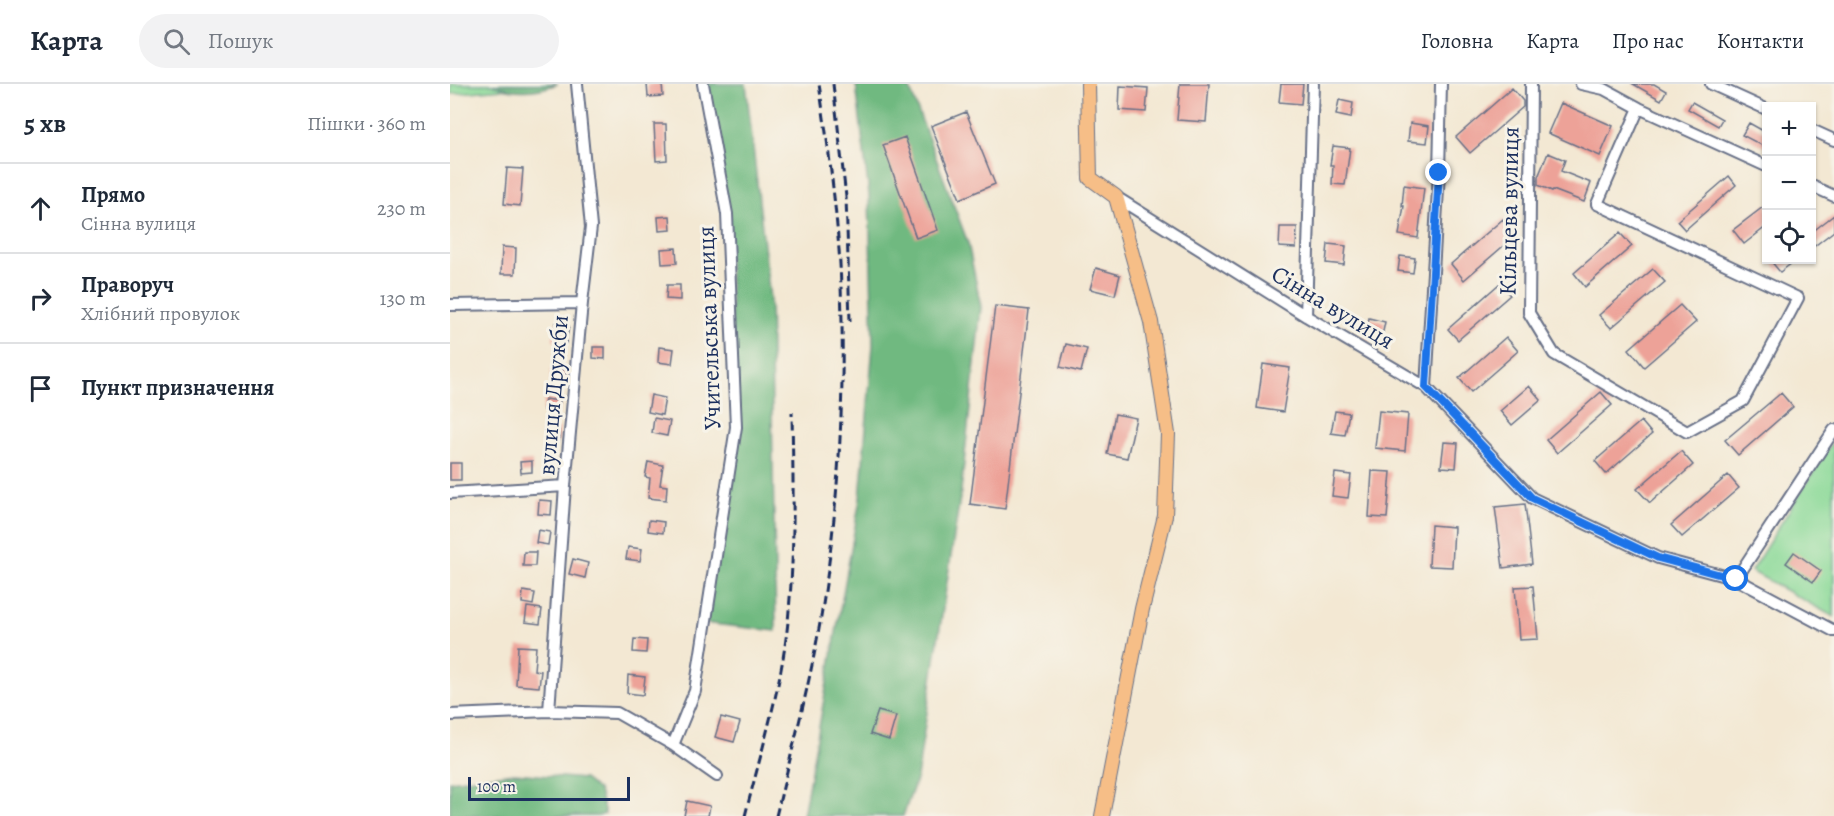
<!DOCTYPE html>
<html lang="uk">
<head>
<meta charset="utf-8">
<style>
	:root { --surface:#fff; --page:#f2f2f3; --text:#1f2937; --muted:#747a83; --line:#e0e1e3 }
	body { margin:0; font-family:Alegreya,serif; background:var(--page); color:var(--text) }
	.controls { position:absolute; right:18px; top:18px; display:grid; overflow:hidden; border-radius:0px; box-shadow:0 2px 4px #0004 }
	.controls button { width:54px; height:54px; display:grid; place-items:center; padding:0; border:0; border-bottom:2px solid var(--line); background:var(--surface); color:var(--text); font:30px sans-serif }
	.scale { position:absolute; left:18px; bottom:15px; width:162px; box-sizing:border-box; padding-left:6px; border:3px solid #1b2f5e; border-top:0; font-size:16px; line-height:21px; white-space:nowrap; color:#1b2f5e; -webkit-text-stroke:4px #f7f3e8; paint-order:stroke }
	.stop { position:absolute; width:18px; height:18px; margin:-14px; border:4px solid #1a73e8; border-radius:50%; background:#fff }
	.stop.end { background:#1a73e8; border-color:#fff; box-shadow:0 2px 6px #0008 }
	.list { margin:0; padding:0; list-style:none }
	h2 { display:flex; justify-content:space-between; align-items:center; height:78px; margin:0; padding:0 24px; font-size:26px }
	h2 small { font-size:20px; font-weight:400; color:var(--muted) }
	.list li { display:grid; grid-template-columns:39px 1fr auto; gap:18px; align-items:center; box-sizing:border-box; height:90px; padding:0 24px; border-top:2px solid var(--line) }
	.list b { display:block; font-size:22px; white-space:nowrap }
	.list p { margin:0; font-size:20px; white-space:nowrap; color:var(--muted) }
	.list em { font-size:20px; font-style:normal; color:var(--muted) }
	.icon { flex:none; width:33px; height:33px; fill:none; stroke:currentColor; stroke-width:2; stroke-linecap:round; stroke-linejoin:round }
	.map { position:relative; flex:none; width:1384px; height:732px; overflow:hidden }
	header { display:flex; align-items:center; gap:36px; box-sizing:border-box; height:84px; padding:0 30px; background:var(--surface); border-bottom:2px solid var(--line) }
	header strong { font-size:28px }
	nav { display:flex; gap:33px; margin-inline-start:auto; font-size:21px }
	.search { width:420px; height:54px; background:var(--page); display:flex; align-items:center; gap:15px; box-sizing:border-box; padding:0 21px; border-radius:33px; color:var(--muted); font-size:22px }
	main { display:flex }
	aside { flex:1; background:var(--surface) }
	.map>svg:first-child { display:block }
</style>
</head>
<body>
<header>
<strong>Карта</strong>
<div class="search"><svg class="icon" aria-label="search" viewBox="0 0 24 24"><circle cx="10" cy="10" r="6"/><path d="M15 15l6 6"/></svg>Пошук</div>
<nav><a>Головна</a><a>Карта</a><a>Про нас</a><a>Контакти</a></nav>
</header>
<main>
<aside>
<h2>5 хв<small>Пішки · 360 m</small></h2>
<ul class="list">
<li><svg class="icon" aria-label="ahead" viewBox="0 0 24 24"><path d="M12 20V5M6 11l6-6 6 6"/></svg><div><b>Прямо</b><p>Сінна вулиця</p></div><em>230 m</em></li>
<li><svg class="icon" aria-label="right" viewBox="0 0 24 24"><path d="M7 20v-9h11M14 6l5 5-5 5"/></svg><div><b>Праворуч</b><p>Хлібний провулок</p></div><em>130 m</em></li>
<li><svg class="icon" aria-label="arrive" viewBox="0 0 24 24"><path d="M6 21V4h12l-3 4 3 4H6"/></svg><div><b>Пункт призначення</b></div></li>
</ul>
</aside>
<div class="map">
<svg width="1384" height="732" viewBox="0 0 1384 732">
	<rect width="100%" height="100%" fill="#f7f3e8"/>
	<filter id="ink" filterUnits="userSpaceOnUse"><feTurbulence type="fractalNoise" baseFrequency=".0167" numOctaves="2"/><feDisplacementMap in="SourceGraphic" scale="12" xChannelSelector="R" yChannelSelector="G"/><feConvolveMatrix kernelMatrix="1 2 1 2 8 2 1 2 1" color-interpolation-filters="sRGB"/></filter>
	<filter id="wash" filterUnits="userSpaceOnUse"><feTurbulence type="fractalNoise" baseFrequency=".008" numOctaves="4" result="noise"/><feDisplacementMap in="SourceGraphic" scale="24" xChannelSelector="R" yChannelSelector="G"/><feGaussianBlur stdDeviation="1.35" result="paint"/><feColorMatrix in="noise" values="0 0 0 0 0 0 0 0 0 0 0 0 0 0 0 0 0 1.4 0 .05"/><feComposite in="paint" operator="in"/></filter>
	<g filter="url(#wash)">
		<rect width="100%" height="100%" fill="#f3e8d3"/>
		<!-- green -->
		<path fill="#8ad997" stroke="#52847a" stroke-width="1.5" d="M1,0H108L0,10Z
			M1384,355V533L1301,487Z"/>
		<!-- forest -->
		<path fill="#6fb980" stroke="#45746f" stroke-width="1.5" d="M43,0H107C86,8 63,9 43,0Z
			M253,0H296L320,215L326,547L254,539L286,343L277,130Z
			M406,0H458L518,159L531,223L511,407L467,693L453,732H353L410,415L423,261L419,111Z
			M64,689L134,695L149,707L155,730L148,732H0V697Z"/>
		<g id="blocks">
			<!-- building -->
			<path fill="#eda298" d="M197,0H212L213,12L198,13Z
				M730,0H759L756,38L727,36Z
				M831,0H853L851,20L829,18Z
				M1183,0H1204L1216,7L1211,16Z
				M670,2L698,4L696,28L669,26Z
				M1062,4L1073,17V23L1020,69L1006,53Z
				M889,16L903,19L901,34L886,31Z
				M1242,18L1272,35L1268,42L1238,25Z
				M1111,19L1163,42L1150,72L1098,49Z
				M516,28L545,100L510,115L481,42Z
				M960,39L979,42L977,59L958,57Z
				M1299,39L1317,49V64L1292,51Z
				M204,40H216L217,76L206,77Z
				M455,53L488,146L466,154L433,61Z
				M883,62L900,64L895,101L882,100L883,81H880Z
				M1098,69L1115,76L1111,87L1141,99L1134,118L1103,106L1102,107L1088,101V93Z
				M57,84L73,85L70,122L54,120Z
				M1279,92L1286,101L1235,146L1227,137Z
				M954,101L974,104L968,154L949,151L954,122H952Z
				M1317,120V142L1294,160L1283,146Z
				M1384,131V147L1362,164V148Z
				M220,132L221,146L209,147L208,133Z
				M1053,135L1066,151L1014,196L1001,180Z
				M830,143H847L846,164L829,163Z
				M1170,149L1182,162L1135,203L1124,189Z
				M878,160L896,162L894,181L876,179Z
				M52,163L66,164L65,190H51Z
				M226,164L227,179L212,180L211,165Z
				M950,172L965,174L963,189L948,187Z
				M1320,176H1346L1330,188Z
				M646,184L670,191L665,211L640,205Z
				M1203,185L1215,198L1161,244L1149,231Z
				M1049,200L1060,211L1008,256L998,245Z
				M217,201H230V216L216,215Z
				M1230,221L1246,238L1194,283L1179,265Z
				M545,222L579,226L555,425L520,420Z
				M919,234L935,238L931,257L915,254Z
				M106,239L119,242L116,259L103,256Z
				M1056,253L1068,267L1021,308L1009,294Z
				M616,260L637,265L631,288L610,283Z
				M143,263H155V275L143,274Z
				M209,263L224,265L222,280L208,278Z
				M813,280L840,284L833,328L807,324Z
				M101,285L116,286L115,298H100Z
				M1079,302L1091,316L1062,341L1050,327Z
				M1151,308L1162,321L1107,369L1096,356Z
				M1331,309L1343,323L1288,371L1275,356Z
				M201,311L215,314L212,331L198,328Z
				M95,315L110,317L108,329L93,326Z
				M885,327L899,329L895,351L881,349Z
				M929,327L958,330L955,367L925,364Z
				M665,330L686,334L677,374L657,370Z
				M204,334L220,337L217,352L202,349Z
				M1191,337L1202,350L1156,390L1145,377Z
				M94,344H109V358H95Z
				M994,358L1008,359L1006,384L991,383Z
				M1231,367L1243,381L1200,419L1187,405Z
				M82,377V388L71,389L70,378Z
				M198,378L213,381L210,401L217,402L216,416L198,414L200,394L195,393Z
				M0,379H11V396H0Z
				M922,387L941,388L937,434L919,433Z
				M885,389L901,391L898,414L882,412Z
				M1278,391L1289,404L1232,453L1221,441Z
				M89,416L102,417L101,431L88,430Z
				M1075,420L1082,480L1053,484L1045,423Z
				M199,436L214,438L213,449L198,447Z
				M981,441L1004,443L1002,483L979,482Z
				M88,446L100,448L98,461L86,459Z
				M178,463L192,465L190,477L176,475Z
				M74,468H86L85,482H73Z
				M1344,468L1371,487L1363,498L1336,479Z
				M123,475L138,479L135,494L119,490Z
				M1083,502L1088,555L1069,556L1065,503Z
				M73,507L85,509L83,521L72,519Z
				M77,523L92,525L90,540L75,538Z
				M184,555L197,556L196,569L183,568Z
				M68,562L86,563L84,586L91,587L89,603L66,601Z
				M178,591L195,593L193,611L177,609Z
				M428,627L446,632L439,656L420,650Z
				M271,633L290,638L284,658L265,653Z
				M237,717L260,722L258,732H234Z"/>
		</g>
	</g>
	<g filter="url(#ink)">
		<use href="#blocks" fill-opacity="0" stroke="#677087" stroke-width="1.5"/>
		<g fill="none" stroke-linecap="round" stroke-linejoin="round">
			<defs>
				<path id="minor" d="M1081,0L1079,229L1104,270L1237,348L1293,317L1348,214L1147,120L1189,24
					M1131,0L1154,5L1189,24L1316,82
					M1261,0L1316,25
					M1362,46L1384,56
					M1362,102L1384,112
					M666,113L856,232L976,303L1082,414L1208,474L1286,495L1384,547
					M0,221L132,219
					M856,232L863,0
					M976,303L989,89L991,0
					M0,409L115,402
					M1286,495L1384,346
					M99,627L115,402L132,219L141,143L127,0
					M0,631L99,627L167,629L223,661L267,692
					M223,661L245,607L286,343L277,130L253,0"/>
				<path id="major" d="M638,0L640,94L666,113L701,238L718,350L715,432L692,525L652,732"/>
			</defs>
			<!-- minor casing -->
			<use href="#minor" stroke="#677087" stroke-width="14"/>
			<!-- major casing -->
			<use href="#major" stroke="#677087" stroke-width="16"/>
			<!-- minor -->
			<use href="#minor" stroke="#fff" stroke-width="10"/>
			<!-- major -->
			<use href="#major" stroke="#f6be87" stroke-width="14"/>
			<!-- rail -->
			<path stroke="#1b2f5e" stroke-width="3" stroke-dasharray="9 4.5" stroke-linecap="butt" d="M383,0L396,113L400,237
				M295,732C312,664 334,595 339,526C345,460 343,394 342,328
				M326,732C342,666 360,600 371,533C390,417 396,297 390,180C386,120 378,60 369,0"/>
		</g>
	</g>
	<g fill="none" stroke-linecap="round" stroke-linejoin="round" filter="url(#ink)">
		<!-- route -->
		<path stroke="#1a73e8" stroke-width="8" d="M989,89L976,303L1082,414L1208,474L1286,495"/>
	</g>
	<g text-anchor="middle" stroke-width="6" stroke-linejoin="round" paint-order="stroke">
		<!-- street labels -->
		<g font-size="24" fill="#1b2f5e" stroke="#f7f3e8">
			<text transform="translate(1059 127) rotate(-89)" y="8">Кільцева вулиця</text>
			<text transform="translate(883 223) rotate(31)" y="8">Сінна вулиця</text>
			<text transform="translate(259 244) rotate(-92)" y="8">Учительська вулиця</text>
			<text transform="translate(103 311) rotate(-85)" y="8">вулиця Дружби</text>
		</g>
	</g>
</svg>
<div class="controls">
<button>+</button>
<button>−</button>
<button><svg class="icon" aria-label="locate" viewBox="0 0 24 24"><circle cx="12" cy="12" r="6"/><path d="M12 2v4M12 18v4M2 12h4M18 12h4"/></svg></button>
</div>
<div class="scale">100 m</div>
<div class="stop" style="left:1286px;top:495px"></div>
<div class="stop end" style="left:989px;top:89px"></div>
</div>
</main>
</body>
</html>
